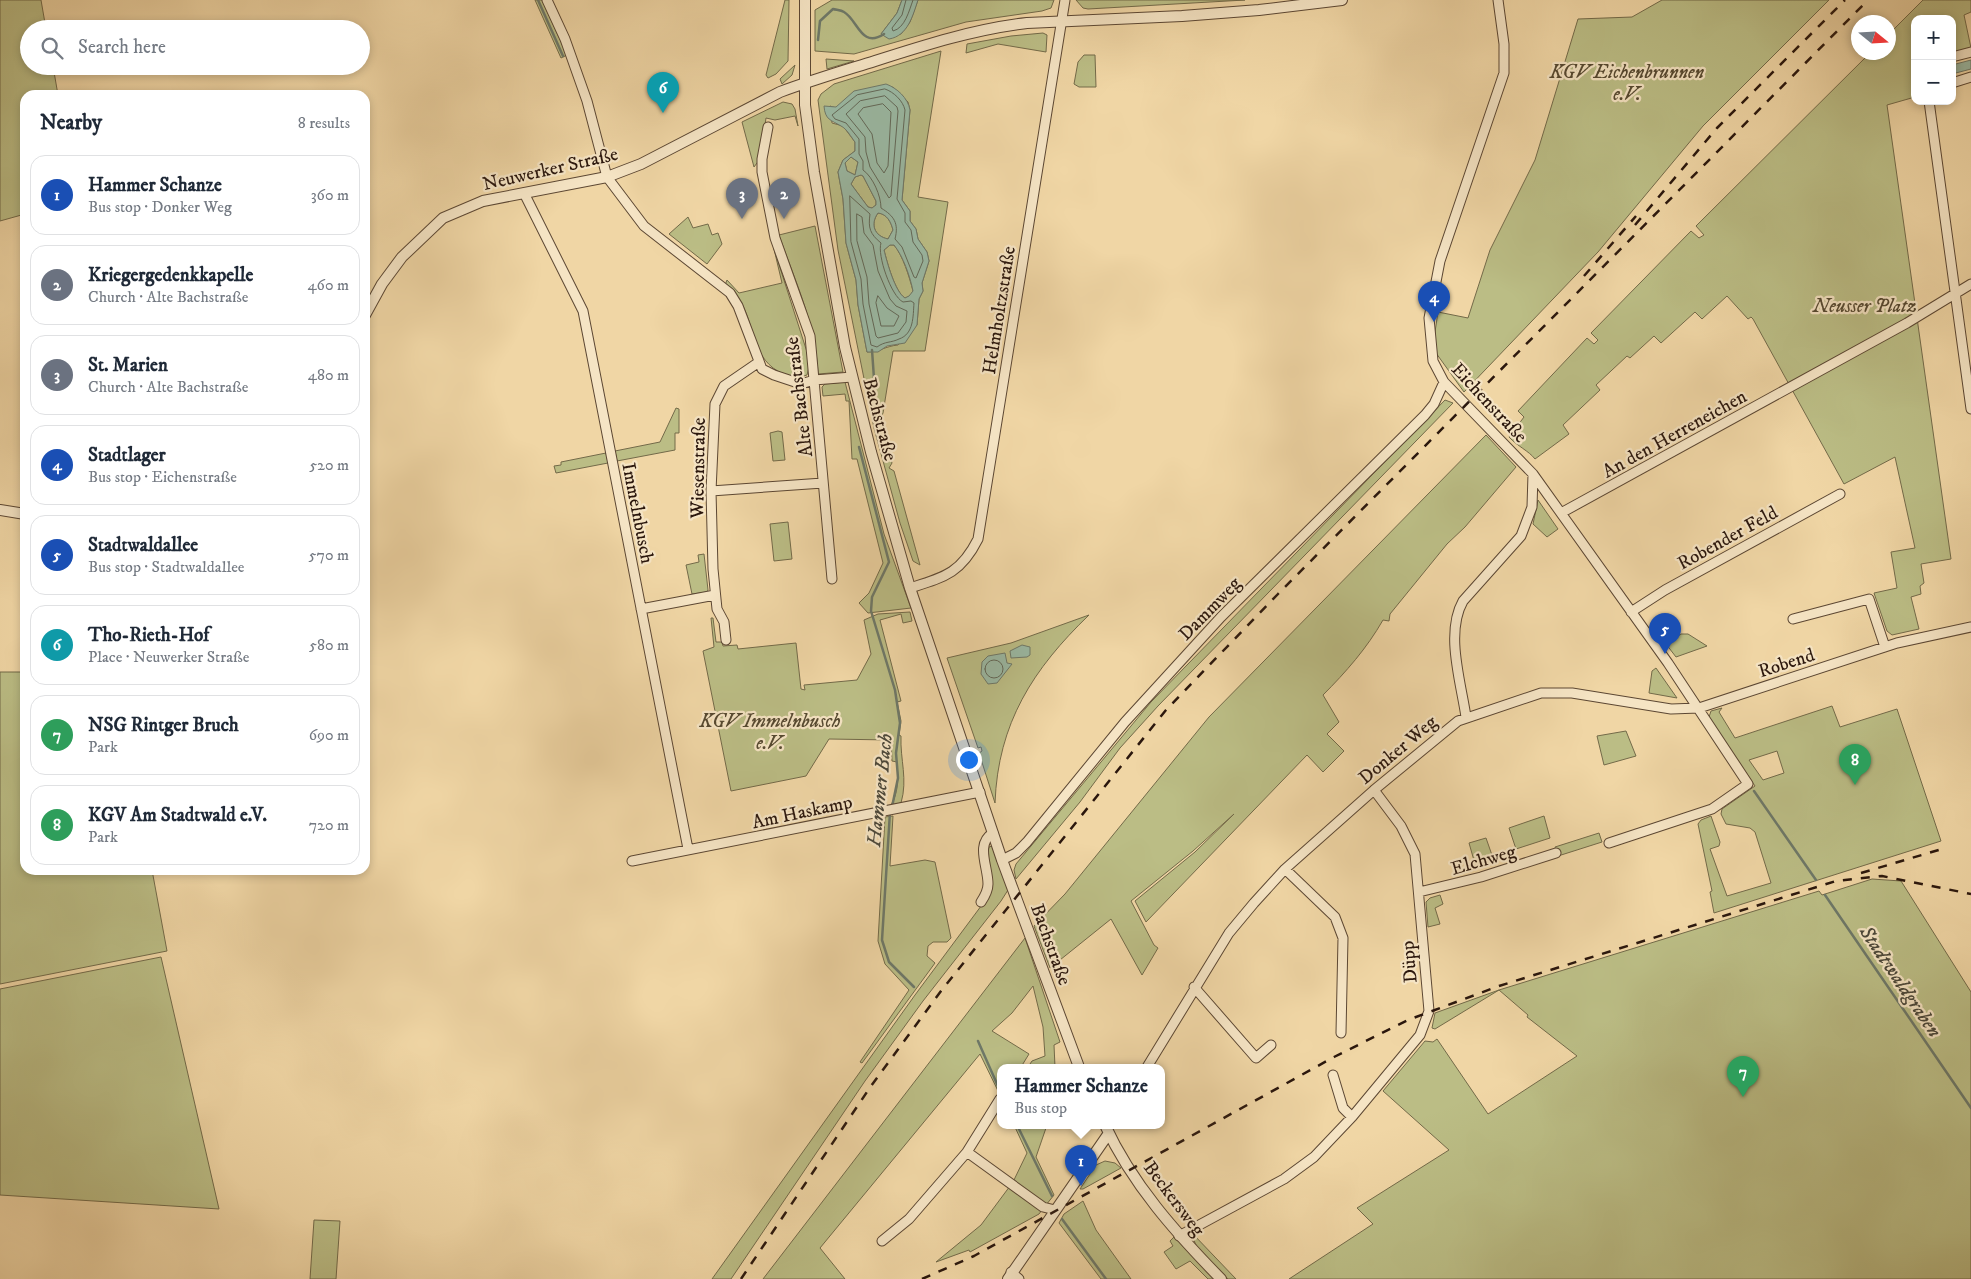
<!DOCTYPE html>
<html lang="en">
<head>
<meta charset="utf-8">
<style>
	:root { --surface:#fff; --page:#f6f6f7; --text:#1f2937; --muted:#747a83; --line:#e0e1e3; --accent:#ea580c }
	body { margin:0; font-family:"IM FELL DW Pica",serif; background:var(--page); color:var(--text) }
	.controls { position:absolute; right:15px; top:15px; display:grid; overflow:hidden; border-radius:10px; box-shadow:0 2px 8px #0003 }
	.controls button { width:45px; height:45px; display:grid; place-items:center; padding:0; border:0; border-bottom:1px solid var(--line); background:var(--surface); color:var(--text); font:25px sans-serif }
	.compass { position:absolute; left:1851px; top:15px; width:45px; height:45px; border-radius:50%; background:var(--surface); box-shadow:0 2px 8px #0003; rotate:108deg }
	.you { position:absolute; left:968px; top:759px; width:18px; height:18px; margin:-12px; border:4px solid #fff; border-radius:50%; background:#1a73e8; box-shadow:0 0 0 8px #1a73e833 }
	.badge { display:grid; place-items:center; width:32px; height:32px; border-radius:50%; background:var(--accent); color:#fff; font-size:16px; font-weight:700 }
	.pin { position:absolute; translate:-50% -41px; filter:drop-shadow(0 1px 2px #0008) }
	.pin::after { content:''; position:absolute; top:26px; width:18px; height:15px; background:inherit; clip-path:polygon(0 0,100% 0,50% 100%) }
	.popup { position:absolute; left:997px; top:1064px; width:168px; height:65px; box-sizing:border-box; display:grid; place-content:center; border-radius:10px; background:var(--surface); filter:drop-shadow(0 1px 4px #0005); font-size:16px; white-space:nowrap; color:var(--muted) }
	.popup b { font-size:19px; color:var(--text) }
	.popup::after { content:''; position:absolute; left:50%; top:100%; margin-left:-10px; border:10px solid transparent; border-top-color:var(--surface) }
	.list { margin:0; padding:0; list-style:none }
	h2 { display:flex; justify-content:space-between; align-items:center; height:65px; margin:0; padding:0 20px; font-size:21px }
	h2 small { font-size:16px; font-weight:400; color:var(--muted) }
	.list li { display:grid; grid-template-columns:32px 1fr auto; gap:15px; align-items:center; box-sizing:border-box; height:80px; margin:0 10px 10px; padding:0 10px; border:1px solid var(--line); border-radius:15px }
	.list b { display:block; font-size:19px; white-space:nowrap }
	.list p { margin:0; font-size:16px; white-space:nowrap; color:var(--muted) }
	.list em { font-size:16px; font-style:normal; color:var(--muted) }
	.icon { flex:none; width:28px; height:28px; fill:none; stroke:currentColor; stroke-width:2; stroke-linecap:round; stroke-linejoin:round }
	.map { position:relative; flex:none; width:1971px; height:1279px; overflow:hidden }
	.search { position:absolute; background:var(--surface); box-shadow:0 2px 8px #0003; left:20px; top:20px; width:350px; height:55px; display:flex; align-items:center; gap:12px; box-sizing:border-box; padding:0 18px; border-radius:28px; color:var(--muted); font-size:19px }
	.panel { position:absolute; background:var(--surface); box-shadow:0 2px 8px #0003; left:20px; top:90px; width:350px; height:785px; border-radius:15px }
	.map>svg:first-child { display:block }
</style>
</head>
<body>
<div class="map">
<svg width="1971" height="1279" viewBox="0 0 1971 1279">
	<rect width="100%" height="100%" fill="#f0d6a5"/>
	<filter id="stains"><feTurbulence type="fractalNoise" baseFrequency=".004" numOctaves="4"/><feColorMatrix values="0 0 0 0 .2 0 0 0 0 .09 0 0 0 0 .02 0 0 0 .5 -.17"/></filter>
	<radialGradient id="worn" r=".72"><stop offset=".6" stop-color="#630" stop-opacity="0"/><stop offset="1" stop-color="#630" stop-opacity=".3"/></radialGradient>
	<!-- green -->
	<path fill="#bbbd85" stroke="#736a49" fill-rule="evenodd" d="M0,0H41L46,29H29V66H53L58,95H25V214L0,221Z
		M535,0H542L567,55L561,58Z
		M785,0H789L788,61L776,74L768,78L766,75Z
		M832,0H902L897,13L881,34H901L910,22L918,0H1054L1051,8L1042,11L966,22L854,54L815,51V10Z
		M1076,0H1245L1088,9L1083,8Z
		M1662,0H1829L1703,126L1598,252L1464,392L1436,353L1435,332L1438,312L1468,318L1490,250L1535,160L1578,19L1632,17Z
		M1923,0H1971V12L1964,15L1971,48L1952,53V19H1915V97L1887,105L1951,559L1921,564L1924,583L1920,586L1921,594L1911,597L1919,629L1892,635L1887,631L1874,593L1897,588L1891,552L1915,548L1895,457L1844,484L1753,319L1751,317L1748,319L1727,296L1702,319L1695,312L1661,343L1654,336L1630,358L1627,356L1596,385L1600,390L1563,425L1569,434L1535,459C1529,451 1517,446 1509,437L1524,417L1518,411L1587,338L1594,344L1598,340L1591,333L1691,231L1699,238L1704,235L1696,226L1870,53L1888,52L1889,34Z
		M1043,33L1047,35L1046,52L998,44L966,53L967,44L1011,36Z
		M941,51L918,197L948,202L925,351H893L883,413L880,420L892,463L889,468L894,471L920,565L913,561L900,523L874,428L838,250L818,100L821,94L834,84ZM893,87L908,102L910,110L902,200L910,211V221L916,229L918,239L927,252L929,261L922,283L923,291L919,299L917,325L898,345C886,346 879,352 867,352L858,305L856,280L846,243L843,199L838,172L843,160L855,151V142L843,126L832,123L830,106L836,108Z
		M1084,55H1095L1096,87H1079L1074,84L1078,62Z
		M826,59L854,61L827,69Z
		M795,65L792,75L782,84L780,79Z
		M783,102L792,104L795,109L798,126L795,116L775,120L766,118L760,159L754,167L742,122Z
		M851,157L858,162L855,175L847,171L845,163Z
		M861,175L863,176L876,201V205L872,208L868,207L851,184L855,177Z
		M878,213C887,214 891,222 893,230L888,239C874,236 870,224 878,213Z
		M688,217L693,228L708,224L712,235L718,233L722,244L707,264L669,234Z
		M815,226L843,372L818,374C816,325 795,281 779,235Z
		M890,245H894C903,256 909,276 913,291L910,296L905,298C895,292 887,262 884,250Z
		M774,249L807,352L809,367L807,375C799,378 793,377 784,374C751,361 756,325 739,299C735,293 731,289 725,285L727,280L739,293L782,283Z
		M845,382L884,534L911,608L868,613L859,603L869,593L883,563L857,459H852L849,401H846L845,394L823,396L822,387L825,384Z
		M1445,400L1453,403L1158,706L1120,748L1080,802L1016,879L1014,870L1016,864L1151,702Z
		M676,408L679,409V433H675V450L617,461L615,451L660,442Z
		M778,431L782,432L785,460L773,461L770,433Z
		M1486,435L1516,467L1465,527L1447,544L1390,614L1389,621L1383,620C1367,648 1346,672 1323,695L1339,722L1327,734L1344,751L1323,772L1307,755L1146,922L1135,901L1195,852L1234,814L1193,851L1131,901L1154,945L1158,948L1142,975L1111,919L1050,968L1034,926L1065,894L1209,717Z
		M606,453L608,463L556,473L554,466L561,465V462Z
		M1538,500L1558,529L1547,537L1533,524Z
		M788,522L792,559L774,561L770,524Z
		M704,554L708,590L707,592L692,594L686,565L699,562L698,555Z
		M910,612L912,621L903,623L901,614L880,620L901,701L897,702L901,721L899,735L901,736C900,760 908,779 901,803L891,805C899,792 898,776 897,762L892,761L891,740L829,739L806,776L731,791L703,651L714,647L711,618H713L716,642H722L723,646L737,645L738,649L796,643L801,689L805,690L804,685L857,680L871,654L864,620L878,614Z
		M1089,615C1033,669 998,723 995,803L979,753L982,751L981,747L978,748L947,658L1011,643Z
		M1681,634H1688L1707,646L1676,657L1666,644Z
		M1656,668L1677,698L1649,693L1652,671Z
		M0,672H25V870H152L167,951L0,984Z
		M1832,706L1840,727L1897,709L1941,841L1714,913L1710,892L1712,891L1698,824L1701,820L1711,816L1720,842L1719,846L1710,849L1727,896L1771,883L1755,832L1750,828L1726,824L1721,814L1722,809L1755,786L1712,722L1709,717L1711,711L1722,708L1719,712L1735,738ZM1777,751L1784,773L1763,780L1749,760Z
		M1626,731L1636,756L1604,765L1597,736Z
		M893,816L890,866L925,860L935,862L951,938L947,942H933L928,946L927,956L935,963L862,1063L860,1062L909,990L885,964L878,941L885,817Z
		M1544,816L1550,838L1516,849L1509,828Z
		M1599,833L1602,842L1558,856L1555,847Z
		M1486,838L1493,858L1475,864L1469,843Z
		M992,846L1008,890L1001,901L923,1001L865,1081L731,1279H712L915,995L990,894L988,853L989,847Z
		M1872,879L1901,881L1971,992V1279H1289L1373,1224L1357,1208L1449,1150L1383,1091L1425,1041L1433,1042L1437,1039L1488,1114L1577,1056L1527,1017L1528,1015L1499,990L1435,1029L1432,1028L1435,1013L1499,990L1819,891L1822,895Z
		M1440,895L1443,904L1435,908L1440,924L1428,927L1426,902L1430,898Z
		M1025,938L1060,1042L1054,1045L1055,1067H1028L1032,1061L1045,1056L1043,1027L1033,986L1012,1013L992,1031L1029,1054L1021,1067H1001V1097L980,1054L820,1248L845,1279H763Z
		M161,957L219,1209L0,1195V989Z
		M1014,1125H1047L1036,1157L1054,1195L1046,1205L1013,1182L1027,1153Z
		M1105,1161L1115,1163L1121,1168L1083,1189H1080L1096,1165Z
		M1010,1186L1042,1210L1039,1214L970,1252L969,1250L936,1262L981,1225Z
		M1083,1201L1096,1230L1131,1279H1101L1059,1223L1064,1214Z
		M314,1220L340,1221L336,1279H310Z
		M1193,1234L1236,1279H1228C1217,1267 1193,1251 1193,1234Z
		M1174,1237L1215,1279H1208L1190,1261L1176,1269L1164,1252L1173,1246L1170,1241Z"/>
	<!-- water -->
	<path fill="#9ab9a4" stroke="#6e7868" fill-rule="evenodd" d="M902,0H918C913,15 908,36 889,39L881,34L897,13Z
		M1971,60V69L1952,74V65Z
		M886,84C897,88 908,98 910,110L902,200L910,211V221L916,229L918,239L927,252L929,261L922,283L923,291L919,299L917,325L905,343L887,346L878,352H867L858,305L856,280L846,243L843,199L838,172L843,160L855,151V142C851,137 847,129 841,126C831,120 825,120 824,106L836,107L854,91ZM851,157L858,162L855,175L847,171L845,163ZM861,175L863,176L876,201V205L872,208L868,207L851,184L855,177ZM878,213C887,214 891,222 893,230L888,239C874,236 870,224 878,213ZM890,245H894C903,256 910,276 913,291L909,296L905,298C895,292 887,262 884,250Z
		M1022,645L1030,647V655L1027,657L1011,658L1010,651Z
		M1005,653L1007,663L1012,664L997,683L988,684L981,674L982,662L988,656Z"/>
	<g fill="none" stroke-linecap="round" stroke-linejoin="round">
		<!-- shore -->
		<path stroke="#626858" stroke-width="1" d="M906,0L902,15L892,28L893,31C905,28 909,11 913,0
			M885,89C894,92 903,101 905,110L897,199L905,213V222L911,230L913,242L922,255L923,261L916,278L914,277L902,247L895,239C899,223 894,216 881,208C881,196 873,177 863,170V161L859,154V139L846,123L835,119L832,115L857,95Z
			M885,96L897,107L898,111L891,196L889,198L870,167L866,152L865,137L846,114L860,101Z
			M883,104L891,112L888,166L884,173L877,163L872,134L858,114L863,108Z
			M850,196L870,214C868,228 870,234 881,243C877,255 891,296 903,302L911,301L914,303C913,316 914,334 899,339C891,343 885,341 877,347L871,345L863,304L861,279L851,242Z
			M857,214L862,217L864,233L873,245L878,271L890,299L896,306L907,311L906,322L898,333L878,338L876,336L869,304L867,277L857,241Z
			M878,296L887,308L899,316L894,326H881L876,303Z
			M985 669a9 9 0 1 1 18 0a9 9 0 1 1-18 0Z"/>
		<!-- stream -->
		<path stroke="#6e7868" stroke-width="2.5" d="M538,0L563,56
			M818,40L820,21L833,9C836,10 841,10 844,12C858,20 861,49 884,34
			M872,350L876,407L874,415
			M859,447L889,562L872,597L871,611L895,690L900,723L896,753L898,778L892,807
			M1754,791L1816,880
			M890,812L882,940L889,962L914,987
			M1825,895L1971,1108
			M978,1041L1001,1093
			M1017,1125L1052,1196
			M1062,1219L1106,1279"/>
		<defs>
			<path id="minor" d="M547,0L565,39L587,101L607,177L644,226L730,293L738,306L762,369L774,375L801,384L814,380L852,377
				M1498,0L1504,44V73L1440,261L1429,318L1433,361L1444,382L1533,474L1668,663L1748,784L1712,809L1609,843
				M1952,57L1971,52
				M1952,83L1971,77
				M1929,101L1971,409
				M768,127L762,159V172L775,238L810,336L832,579
				M524,193L583,311L688,849
				M711,491L823,483
				M1561,513L1907,323L1971,284
				M910,588C945,577 961,573 978,539L1065,0
				M641,609L715,595
				M1631,612L1665,590L1840,494
				M1793,619L1869,599L1885,647
				M726,640L724,622L717,609L713,569L711,491L715,404L724,386L759,362
				M1466,717C1461,682 1445,633 1463,601L1521,536L1532,507L1533,474
				M1002,860L1016,853L1027,842L1125,722L1221,617L1425,415L1434,404L1444,382
				M632,861L980,792
				M1285,869L1335,917L1343,938L1341,1033
				M1419,892L1481,877L1556,853
				M981,902C985,896 988,891 988,884C988,866 975,844 993,833
				M1194,987L1256,1058L1271,1045
				M1147,1067L1229,933L1254,903L1285,869L1374,790L1458,721L1541,693H1572L1671,709L1699,708L1897,643L1971,627
				M1333,1075L1343,1108L1352,1117
				M967,1152L1000,1099
				M1179,1236L1284,1179L1314,1157L1352,1117L1420,1035L1429,1011L1415,854L1401,826L1374,790
				M882,1241L909,1219L967,1152L1043,1207L1055,1210
				M1011,1272L1019,1279"/>
			<path id="tertiary" d="M805,0V105L814,172L845,347L871,452L910,588L1002,860L1079,1067
				M365,315L382,284L402,257L443,218L483,201L607,177L641,164L780,92C812,80 843,71 875,61C925,45 975,29 1027,23L1182,16L1259,10L1342,0
				M0,510L25,514
				M1105,1125C1132,1184 1176,1233 1221,1279
				M1008,1279L1109,1133"/>
		</defs>
		<!-- minor casing -->
		<use href="#minor" stroke="#5c4733" stroke-width="11"/>
		<!-- tertiary casing -->
		<use href="#tertiary" stroke="#5c4733" stroke-width="12"/>
		<!-- minor -->
		<use href="#minor" stroke="#f5e4c4" stroke-width="9"/>
		<!-- tertiary -->
		<use href="#tertiary" stroke="#f5e4c4" stroke-width="10"/>
		<!-- rail -->
		<path stroke="#2b170d" stroke-width="2.5" stroke-dasharray="9 9" stroke-linecap="butt" d="M1635,225L1717,128L1845,0
			M1584,276L1636,216
			M1861,873L1942,849
			M741,1279L871,1086L941,991L1166,710L1278,594L1868,0
			M922,1279L974,1256L1334,1057L1408,1020L1499,986L1836,881L1882,876L1971,894"/>
	</g>
	<g text-anchor="middle" stroke-width="4.5" stroke-linejoin="round" paint-order="stroke">
		<!-- park labels -->
		<g font-size="19" font-style="italic" fill="#564931" stroke="#f5e4c4">
			<text x="1627" y="78">KGV Eichenbrunnen<tspan x="1627" dy="22">e.V.</tspan></text>
			<text x="1865" y="312">Neusser Platz</text>
			<text x="770" y="727">KGV Immelnbusch<tspan x="770" dy="22">e.V.</tspan></text>
		</g>
		<!-- street labels -->
		<g font-size="19" fill="#2b170d" stroke="#f5e4c4">
			<text transform="translate(550 168) rotate(-13)" y="7">Neuwerker Straße</text>
			<text transform="translate(998 310) rotate(-81)" y="7">Helmholtzstraße</text>
			<text transform="translate(798 397) rotate(-97)" y="7">Alte Bachstraße</text>
			<text transform="translate(1490 402) rotate(47)" y="7">Eichenstraße</text>
			<text transform="translate(881 419) rotate(75)" y="7">Bachstraße</text>
			<text transform="translate(1674 433) rotate(-29)" y="7">An den Herreneichen</text>
			<text transform="translate(697 468) rotate(-89)" y="7">Wiesenstraße</text>
			<text transform="translate(639 513) rotate(79)" y="7">Immelnbusch</text>
			<text transform="translate(1727 537) rotate(-29)" y="7">Robender Feld</text>
			<text transform="translate(1209 608) rotate(-46)" y="7">Dammweg</text>
			<text transform="translate(1786 662) rotate(-18)" y="7">Robend</text>
			<text transform="translate(1397 749) rotate(-40)" y="7">Donker Weg</text>
			<text transform="translate(802 811) rotate(-12)" y="7">Am Haskamp</text>
			<text transform="translate(1483 859) rotate(-16)" y="7">Elchweg</text>
			<text transform="translate(1052 944) rotate(70)" y="7">Bachstraße</text>
			<text transform="translate(1408 962) rotate(-95)" y="7">Düpp</text>
			<text transform="translate(1175 1198) rotate(53)" y="7">Beckersweg</text>
		</g>
		<!-- water labels -->
		<g font-size="20" font-style="italic" fill="#4c483a" stroke="#f5e4c4">
			<text transform="translate(879 790) rotate(-84)" y="7">Hammer Bach</text>
			<text transform="translate(1901 981) rotate(56)" y="7">Stadtwaldgraben</text>
		</g>
	</g>
	<rect width="100%" height="100%" filter="url(#stains)"/>
	<rect width="100%" height="100%" fill="url(#worn)"/>
</svg>
<div class="controls">
<button>+</button>
<button>−</button>
</div>
<svg class="compass" viewBox="-18 -18 36 36"><path d="M0-13l5 13h-10z" fill="#e53935"/><path d="M0 13l5-13h-10z" fill="#747a83"/></svg>
<div class="you"></div>
<div class="pin badge" style="left:1081px;top:1186px;background:#1a4fb4">1</div>
<div class="popup"><b>Hammer Schanze</b>Bus stop</div>
<div class="pin badge" style="left:784px;top:219px;background:#6b7280">2</div>
<div class="pin badge" style="left:742px;top:219px;background:#6b7280">3</div>
<div class="pin badge" style="left:1434px;top:322px;background:#1a4fb4">4</div>
<div class="pin badge" style="left:1665px;top:654px;background:#1a4fb4">5</div>
<div class="pin badge" style="left:663px;top:113px;background:#0f9aa8">6</div>
<div class="pin badge" style="left:1743px;top:1097px;background:#2e9e5b">7</div>
<div class="pin badge" style="left:1855px;top:785px;background:#2e9e5b">8</div>
<div class="search"><svg class="icon" aria-label="search" viewBox="0 0 24 24"><circle cx="10" cy="10" r="6"/><path d="M15 15l6 6"/></svg>Search here</div>
<section class="panel">
<h2>Nearby<small>8 results</small></h2>
<ul class="list">
<li><span class="badge" style="background:#1a4fb4">1</span><div><b>Hammer Schanze</b><p>Bus stop · Donker Weg</p></div><em>360 m</em></li>
<li><span class="badge" style="background:#6b7280">2</span><div><b>Kriegergedenkkapelle</b><p>Church · Alte Bachstraße</p></div><em>460 m</em></li>
<li><span class="badge" style="background:#6b7280">3</span><div><b>St. Marien</b><p>Church · Alte Bachstraße</p></div><em>480 m</em></li>
<li><span class="badge" style="background:#1a4fb4">4</span><div><b>Stadtlager</b><p>Bus stop · Eichenstraße</p></div><em>520 m</em></li>
<li><span class="badge" style="background:#1a4fb4">5</span><div><b>Stadtwaldallee</b><p>Bus stop · Stadtwaldallee</p></div><em>570 m</em></li>
<li><span class="badge" style="background:#0f9aa8">6</span><div><b>Tho-Rieth-Hof</b><p>Place · Neuwerker Straße</p></div><em>580 m</em></li>
<li><span class="badge" style="background:#2e9e5b">7</span><div><b>NSG Rintger Bruch</b><p>Park</p></div><em>690 m</em></li>
<li><span class="badge" style="background:#2e9e5b">8</span><div><b>KGV Am Stadtwald e.V.</b><p>Park</p></div><em>720 m</em></li>
</ul>
</section>
</div>
</body>
</html>
